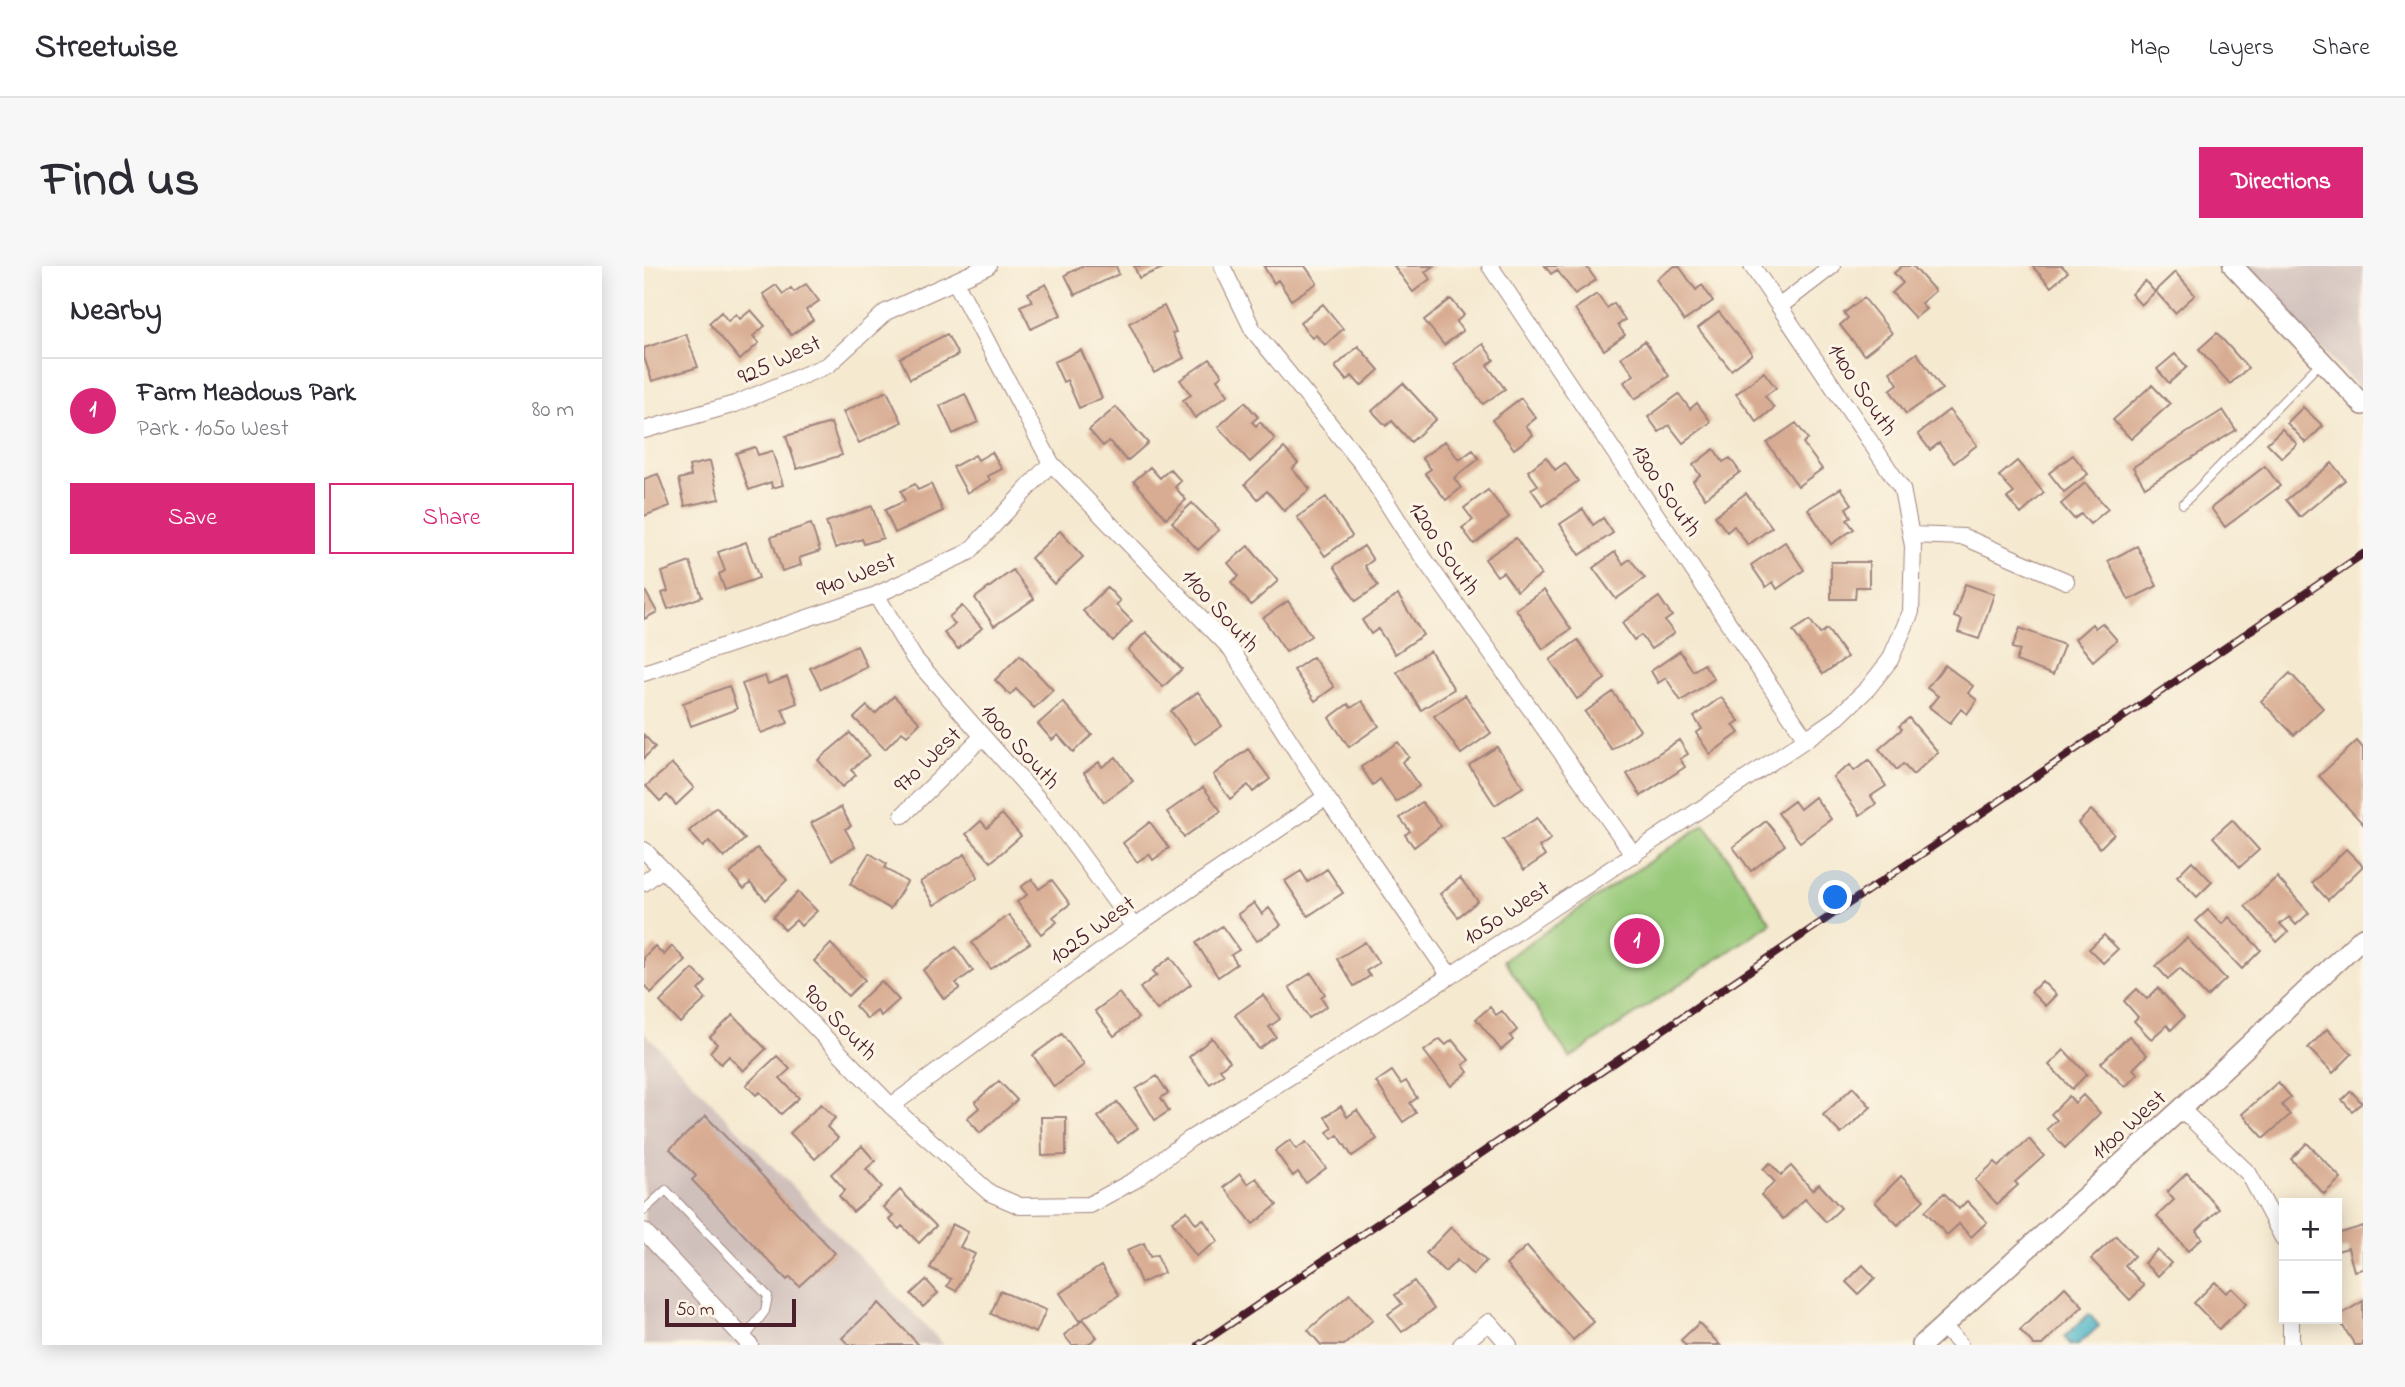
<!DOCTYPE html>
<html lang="en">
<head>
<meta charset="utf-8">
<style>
	:root { --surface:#fff; --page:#f7f7f7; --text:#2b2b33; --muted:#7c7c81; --line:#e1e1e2; --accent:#db2777 }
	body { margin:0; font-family:"Indie Flower",sans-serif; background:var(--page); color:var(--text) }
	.controls { position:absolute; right:21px; bottom:21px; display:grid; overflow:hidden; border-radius:0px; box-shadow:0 4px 18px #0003 }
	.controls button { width:63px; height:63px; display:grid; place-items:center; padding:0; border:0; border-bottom:2px solid var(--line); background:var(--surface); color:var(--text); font:35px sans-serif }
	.scale { position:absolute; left:21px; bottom:18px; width:131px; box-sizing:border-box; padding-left:7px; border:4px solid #4a1f2b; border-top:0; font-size:19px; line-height:24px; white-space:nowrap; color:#4a1f2b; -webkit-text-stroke:5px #fcf5e5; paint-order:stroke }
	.you { position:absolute; left:1192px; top:632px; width:24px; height:24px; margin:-18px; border:5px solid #fff; border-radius:50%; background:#1a73e8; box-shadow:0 0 0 10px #1a73e833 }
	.badge { display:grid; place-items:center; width:46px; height:46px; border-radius:50%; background:var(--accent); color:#fff; font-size:23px; font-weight:700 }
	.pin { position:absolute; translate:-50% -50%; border:4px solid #fff; box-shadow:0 2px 7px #0006 }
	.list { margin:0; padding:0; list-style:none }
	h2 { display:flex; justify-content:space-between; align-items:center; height:91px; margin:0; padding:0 28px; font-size:30px }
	h2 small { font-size:23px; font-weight:400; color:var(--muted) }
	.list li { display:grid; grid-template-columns:46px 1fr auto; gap:21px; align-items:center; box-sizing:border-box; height:105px; padding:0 28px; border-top:2px solid var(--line) }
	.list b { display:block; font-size:26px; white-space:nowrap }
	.list p { margin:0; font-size:23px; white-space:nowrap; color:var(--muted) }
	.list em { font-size:23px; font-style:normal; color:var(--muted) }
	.actions { display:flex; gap:14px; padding:21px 28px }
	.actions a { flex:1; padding:16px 0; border:2px solid var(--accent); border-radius:0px; text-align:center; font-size:24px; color:var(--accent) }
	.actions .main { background:var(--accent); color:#fff }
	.map { position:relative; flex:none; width:1719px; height:1079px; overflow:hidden; border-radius:0px }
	header { display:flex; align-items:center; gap:42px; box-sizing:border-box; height:98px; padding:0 35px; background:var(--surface); border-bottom:2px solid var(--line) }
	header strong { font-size:33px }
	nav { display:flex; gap:38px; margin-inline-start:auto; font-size:24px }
	.intro { display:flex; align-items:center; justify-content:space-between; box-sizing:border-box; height:168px; padding:0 42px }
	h1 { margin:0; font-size:49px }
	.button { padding:18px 32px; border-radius:0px; background:var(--accent); color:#fff; font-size:24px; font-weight:700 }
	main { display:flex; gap:42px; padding:0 42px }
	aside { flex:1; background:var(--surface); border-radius:0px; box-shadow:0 4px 18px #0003 }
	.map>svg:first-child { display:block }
</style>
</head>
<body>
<header>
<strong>Streetwise</strong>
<nav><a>Map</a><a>Layers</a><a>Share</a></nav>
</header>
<div class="intro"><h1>Find us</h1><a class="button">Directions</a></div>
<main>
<aside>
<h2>Nearby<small></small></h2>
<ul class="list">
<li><span class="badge">1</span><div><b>Farm Meadows Park</b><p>Park · 1050 West</p></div><em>80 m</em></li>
</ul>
<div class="actions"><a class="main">Save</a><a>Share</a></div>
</aside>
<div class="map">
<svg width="1719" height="1079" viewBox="0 0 1719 1079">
	<rect width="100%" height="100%" fill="#fcf5e5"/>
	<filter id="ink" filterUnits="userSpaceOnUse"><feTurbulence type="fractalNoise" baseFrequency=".0143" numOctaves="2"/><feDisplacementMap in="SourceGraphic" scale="14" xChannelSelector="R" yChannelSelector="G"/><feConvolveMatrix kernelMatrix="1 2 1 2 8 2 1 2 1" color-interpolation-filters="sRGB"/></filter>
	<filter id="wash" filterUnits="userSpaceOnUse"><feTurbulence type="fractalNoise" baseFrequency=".00686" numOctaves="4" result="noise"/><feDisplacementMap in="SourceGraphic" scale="28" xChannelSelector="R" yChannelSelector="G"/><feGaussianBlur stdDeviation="1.57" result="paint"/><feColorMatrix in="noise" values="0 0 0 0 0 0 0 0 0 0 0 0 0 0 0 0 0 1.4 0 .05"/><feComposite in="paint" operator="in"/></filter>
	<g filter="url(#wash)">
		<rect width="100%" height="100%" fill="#f5e9d0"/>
		<!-- industrial -->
		<path fill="#d0c0bc" d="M1601,0H1719V127Z
			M0,766L300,1079H0Z"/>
		<!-- green -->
		<path fill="#97c979" stroke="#707452" stroke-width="2" d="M1061,558L1127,657L926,792L860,694Z"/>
		<!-- water -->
		<path fill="#47b2c5" stroke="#486878" stroke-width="2" d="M1445,1048L1455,1060L1434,1079H1427L1420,1071Z"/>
		<g id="blocks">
			<!-- building -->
			<path fill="#d8ac92" d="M438,0H472L475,8L431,29L421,9Z
				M490,0H524L495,12Z
				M622,0H661L673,17L647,34L634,14L630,17L620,1Z
				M750,0H789L781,6L786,13L769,26Z
				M901,0H942L952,14L931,28L913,4L907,8Z
				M1031,0H1035L1052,24L1058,19L1069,35L1040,55L1012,13Z
				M1258,0H1269L1291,25L1277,37L1282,43L1271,52L1248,27L1259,17L1250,7Z
				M1388,0H1418L1424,6L1407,21Z
				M1531,6L1551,29L1531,47L1511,25Z
				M1501,15L1511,26L1497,39L1487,28Z
				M162,18L175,35L162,44L169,54L147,69L119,28L132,19L139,28L147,22L150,26Z
				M402,18L417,49L387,63L376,40L388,35L384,27Z
				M953,28L963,42L970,37L981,54L974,59L981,69L960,84L931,43Z
				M1220,32L1248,67L1220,89L1196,59L1204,52L1200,47Z
				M807,33L820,49L812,56L819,65L800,79L780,54Z
				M679,38L699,63L681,79L672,69L668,72L656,57Z
				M520,40L532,66L528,67L540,92L510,107L485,57Z
				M107,44L121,60L109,70L115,77L96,94L65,57L77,46L84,55L92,48L96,53Z
				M1075,46L1108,88L1087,104L1054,62Z
				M1573,67L1604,102L1586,118L1555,83Z
				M42,68L54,101L8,115L0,91V82Z
				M303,68L314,89L266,113L256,92Z
				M1001,75L1025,110L991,133L980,116L990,109L977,91Z
				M839,78L850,94L843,99L861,123L839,138L810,98Z
				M714,80L735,104L717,120L708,110L703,115L691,101Z
				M437,84L458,132L435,142L423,114L419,116L410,96Z
				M1273,87L1298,123L1262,148L1246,124L1254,118L1246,106Z
				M1531,88L1543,101L1525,117L1513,103Z
				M566,93L578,109L573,113L584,129L551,152L539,134L547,129L536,114Z
				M1120,106L1132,122L1121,130L1130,142L1113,156L1092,128Z
				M759,117L792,153L767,176L748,155L742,160L728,145Z
				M1508,119L1526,138L1487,173L1469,154Z
				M243,125L258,156L215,177L199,146Z
				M321,128L334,156L309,168L296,140Z
				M1035,128L1046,143L1053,137L1067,156L1039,177L1025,159L1015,166L1004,151Z
				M877,132L892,152L882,160L889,169L870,183L848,154Z
				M601,136L614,151L608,156L612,160L616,156L631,173L606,196L574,161Z
				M472,141L504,177L483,195L465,175L459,180L445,164Z
				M1659,141L1679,160L1662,177L1643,157Z
				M1305,144L1333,179L1310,197L1295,177L1286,184L1274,168Z
				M1579,144L1592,164L1501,221L1489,201Z
				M187,157L198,189L153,203L142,170Z
				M1152,157L1164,173L1159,177L1178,203L1154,220L1123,177Z
				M1638,163L1653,178L1638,192L1623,177Z
				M801,175L815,194L829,184L835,193L810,212L817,222L802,234L781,207L787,203L778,192Z
				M111,181L114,189L128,185L139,219L128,222L127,216L105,224L92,187Z
				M640,182L654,197L648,203L666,223L640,245L623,225L614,233L601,218Z
				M1070,183L1079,196L1086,192L1096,206L1061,232L1049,215L1056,209L1049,199Z
				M348,186L358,203L344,210L346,214L323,227L309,201L331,189L334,194Z
				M1429,189L1444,208L1420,226L1405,207Z
				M902,191L911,204L921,197L934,215L899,240L887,223L894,219L884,205Z
				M66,195L75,233L41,240L35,213L47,210L45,200Z
				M1373,195L1400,227L1377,248L1363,232L1370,227L1355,210Z
				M1688,197L1701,214L1656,251L1642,234Z
				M1621,200L1636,220L1581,261L1567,242Z
				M506,201L516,212L526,203L537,215L531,221L542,234L522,252L490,215Z
				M14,208L26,240L0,250V213Z
				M1441,217L1464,243L1446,258L1437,248L1430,253L1417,238Z
				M271,218L274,224L287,218L299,245L251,267L241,244L261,235L257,225Z
				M1197,222L1208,238L1202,242L1207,251L1203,254L1210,263L1187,278L1164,243Z
				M844,224L865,251L830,278L818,262L829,254L820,242Z
				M1102,227L1128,261L1104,279L1090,260L1083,266L1071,250Z
				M682,231L708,270L681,290L653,251Z
				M548,237L575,264L554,284L528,256Z
				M228,240L239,272L220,278L218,273L191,282L182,256Z
				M939,243L949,259L959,252L969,267L936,289L916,258Z
				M167,258L176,285L155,292L157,299L138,305L127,271Z
				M416,265L439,291L410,318L387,292Z
				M872,272L897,309L873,325L859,306L853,310L841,293Z
				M102,276L115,312L81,324L75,308L81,305L74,286Z
				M1141,276L1160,304L1133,323L1129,316L1122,321L1107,299Z
				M604,280L634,315L607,339L587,316L595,310L584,297Z
				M720,280L729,294L721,300L734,320L712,335L690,300Z
				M1493,280L1513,320L1485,334L1464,295Z
				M971,286L979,298L986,293L1001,312L972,333L949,302Z
				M46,296L58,331L24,343L18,327L24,325L18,306Z
				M1187,296H1225V321H1212L1211,333H1187Z
				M369,304L390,333L350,360L331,332Z
				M1321,318L1350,328L1335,373L1314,366L1318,354L1310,351Z
				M463,321L476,335L472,339L488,355L469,375L439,345Z
				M0,323L13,346L0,353Z
				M900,324L927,363L899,383L872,343Z
				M754,329L779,369L751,388L734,363L727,368L718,354Z
				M1015,331L1028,350L1021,355L1030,367L1007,383L997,369L990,374L978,357Z
				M644,335L667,370L642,386L619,352Z
				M318,340L338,362L314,383L300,367L311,358L305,351Z
				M1166,354L1176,368L1183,363L1203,391L1179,408L1149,365Z
				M1458,357L1473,374L1449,395L1431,373L1448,358L1451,362Z
				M1376,362L1420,379L1409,409L1372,395L1376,384L1368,382Z
				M502,366L538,403L519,421L484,384Z
				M934,374L961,413L933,433L906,394Z
				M213,379L223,401L177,423L166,402Z
				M786,385L810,423L777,444L753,406Z
				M1036,385L1049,405L1060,398L1070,413L1037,435L1022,412L1014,417L1007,405Z
				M376,389L409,424L390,442L372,423L366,429L351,414Z
				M669,391L690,421L671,435L650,404Z
				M1301,399L1329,420L1324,427L1333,434L1323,448L1317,443L1306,457L1285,441L1294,430L1283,422Z
				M1646,407L1679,442L1650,469L1617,435Z
				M121,410L124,418L143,411L153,437L138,443L144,457L117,467L98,418Z
				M85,420L93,443L47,460L39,437Z
				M554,426L578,460L551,478L527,445Z
				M969,426L996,464L968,484L941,446Z
				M821,429L847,467L817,488L790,450Z
				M250,430L276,457L263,470L258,466L241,483L210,452L223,440L231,448Z
				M1077,431L1095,455L1089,459L1095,467L1066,488L1052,467L1058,463L1050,451Z
				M718,435L735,460L705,481L685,452L704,438L707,442Z
				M419,436L448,469L429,486L414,469L408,474L394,458Z
				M1265,452L1294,486L1269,509L1259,498L1253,504L1235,483L1258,463L1255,460Z
				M206,467L225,489L207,504L212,509L198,521L174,494Z
				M0,469L11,481L0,492Z
				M1035,474L1044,488L1036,493L1041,501L997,530L983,508Z
				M1713,475L1719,482V558L1675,510Z
				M754,476L765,491L758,496L775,520L752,536L736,513L729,519L717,501Z
				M853,481L879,521L851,539L825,499Z
				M604,483L626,513L609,526L604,519L586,533L569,509Z
				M472,491L489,515L460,536L440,507L455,496L458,501Z
				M1225,494L1242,520L1227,530L1232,538L1216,549L1189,511L1206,499L1210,505Z
				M28,498L50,522L32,539L23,529L16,535L2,520Z
				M559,521L577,545L540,571L523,546Z
				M1171,531L1187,553L1156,576L1134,547L1150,535L1156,543Z
				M778,536L797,560L770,581L761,569L766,565L756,552Z
				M72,541L101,573L80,592L65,575L59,581L45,565Z
				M197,541L207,560L201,563L211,581L188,594L167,557Z
				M1447,544L1470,568L1456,582L1434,557Z
				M358,548L377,570L347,596L322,568L337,555L343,562Z
				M893,552L907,573L895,581L901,590L880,604L859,574Z
				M1588,554L1615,584L1596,601L1569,571Z
				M1122,555L1141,579L1107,605L1089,581Z
				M506,556L525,582L509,594L505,588L493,596L479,577Z
				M113,582L143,614L122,634L106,617L100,623L86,608Z
				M1702,583L1719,600L1684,634L1668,617Z
				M225,587L243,598L241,602L263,616L246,643L206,618Z
				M321,588L334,611L290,639L276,616Z
				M1548,595L1568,616L1553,631L1533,610Z
				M683,603L699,627L664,650L641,615L657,605L664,616Z
				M1633,611L1665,647L1652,659L1645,651L1636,658L1644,666L1633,676L1601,640Z
				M816,612L834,635L814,651L796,628Z
				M388,613L395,623L408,614L426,638L409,651L413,656L397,668L373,636L383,629L377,621Z
				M154,626L173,645L157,660L152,654L141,664L129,651Z
				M610,637L618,648L625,642L637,659L613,675L594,648Z
				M1564,644L1578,658L1585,651L1617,684L1598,703L1552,655Z
				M365,649L386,677L347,703L328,677Z
				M578,660L595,684L587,689L593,698L574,711L552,677Z
				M1460,669L1474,683L1459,697L1445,683Z
				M1543,672L1582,713L1563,731L1536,702L1524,713L1512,700Z
				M721,676L735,697L722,705L726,710L710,720L693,693Z
				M187,678L221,714L204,730L170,695Z
				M11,680L20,689L28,680L41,694L7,727L0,719V691Z
				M312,681L329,705L312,717L316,722L300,733L279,704Z
				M527,691L547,718L513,744L496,722L513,709L509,705Z
				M49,703L62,716L54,724L62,733L36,757L16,736Z
				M667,707L681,728L677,731L683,740L665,752L645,721Z
				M237,715L255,734L237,750L233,745L223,753L211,740Z
				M1398,715L1412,729L1401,740L1387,726Z
				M1514,722L1540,751L1527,764L1523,759L1507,773L1490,755L1494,751L1480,735L1493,723L1503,733Z
				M475,727L494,752L470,770L451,745Z
				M619,729L636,753L625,761L632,771L615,783L591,749Z
				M846,741L852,749L858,745L873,764L866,770L869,774L857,784L832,753Z
				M89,749L122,783L99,805L85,790L77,798L66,786L73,778L66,771Z
				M1683,763L1708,788L1689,807L1664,782Z
				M418,768L440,799L410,821L389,789Z
				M1485,770L1503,789L1489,803L1494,808L1481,821L1457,797Z
				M568,772L586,795L576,803L580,808L566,818L545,791Z
				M796,773L802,779L808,774L825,794L819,799L824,806L807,820L780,785Z
				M1420,784L1443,808L1428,823L1405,799Z
				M133,790L146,803L136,812L155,832L137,848L116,826L112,829L102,819Z
				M748,805L757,818L762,815L773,832L766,837L772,847L759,856L732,816Z
				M513,810L524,827L517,832L525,845L511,854L492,823Z
				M355,815L373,834L336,867L323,852L335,842L331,836Z
				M1634,816L1647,831L1638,839L1646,849L1620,872L1598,848Z
				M1209,821L1227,841L1197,868L1179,849Z
				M1707,825L1718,837L1708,845L1698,834Z
				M1439,829L1456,847L1421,882L1403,863L1413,854L1407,848L1425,830L1431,837Z
				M473,836L494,862L474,877L454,851Z
				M177,838L191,852L183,861L194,872L171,893L146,867Z
				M697,840L703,851L713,844L733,873L708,890L694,869L688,873L683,866L689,862L681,851Z
				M62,850L191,987L155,1020L146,1011L143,1014L48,914L52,910L26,883Z
				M397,851H422V889L398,890Z
				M1385,873L1400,890L1371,916L1374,919L1353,938L1331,914L1351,896L1355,900Z
				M646,874L652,883L662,876L682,902L662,917L654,906L649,910L631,885Z
				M1663,877L1697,912L1680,928L1647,893Z
				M218,880L231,895L222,903L238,921L209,946L195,930L201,924L187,908Z
				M1126,897L1137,909L1147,900L1168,924L1175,918L1197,942L1182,956L1161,933L1139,953L1117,929L1131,916L1119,903Z
				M1543,907L1575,943L1552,965L1558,972L1544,985L1513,950L1530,934L1523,926Z
				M596,908L603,918L612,912L633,939L609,958L580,921Z
				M1257,910L1280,934L1254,959L1231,936Z
				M256,924L292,960L275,977L258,960L255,963L245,954L249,950L239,941Z
				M1300,927L1315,943L1323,935L1343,956L1327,971L1315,958L1303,969L1281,945Z
				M543,945L552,958L559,953L574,975L552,990L528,955Z
				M308,958L324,966L316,981L331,988L312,1025L303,1020L307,1013L286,1002Z
				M1719,960V1003L1710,1005L1704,982L1693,985V968Z
				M807,961L842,995L829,1009L813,994L801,1006L782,987Z
				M1472,970L1490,990L1481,999L1500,1020L1486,1034L1447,993Z
				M500,977L506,991L513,989L520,1007L497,1017L483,984Z
				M883,980L950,1056L929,1074L862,999Z
				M1513,984L1527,997L1514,1010L1500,997Z
				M1219,999L1231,1012L1214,1028L1202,1016Z
				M457,1000L475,1029L435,1055L416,1027Z
				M282,1014L294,1027L279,1041L267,1028Z
				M770,1015L790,1043L758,1066L744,1048L758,1038L751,1029Z
				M1571,1016L1582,1027L1588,1022L1603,1037L1575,1063L1550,1037Z
				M1421,1021L1439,1040L1398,1079H1390L1376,1064Z
				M356,1025L402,1044L392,1067L347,1048Z
				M706,1028L729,1054L700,1079H677L664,1064Z
				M1719,1035V1079H1711L1693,1051Z
				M235,1037L275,1079H205L198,1072Z
				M439,1054L453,1071L443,1079H428L420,1069Z
				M1055,1057L1076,1079H1041L1037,1074Z"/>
		</g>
	</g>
	<g filter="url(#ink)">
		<use href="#blocks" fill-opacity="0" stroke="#a0847e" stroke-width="2"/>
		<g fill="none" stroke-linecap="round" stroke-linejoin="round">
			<defs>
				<path id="service" d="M1539,238L1678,95
					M0,944L22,924L124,1030L121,1045L100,1073"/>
				<path id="minor" d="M578,0L609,64L719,199L766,273L990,589
					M846,0L1162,473
					M311,15L407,197L587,383L682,531L806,710
					M1136,40L1188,0
					M0,164L91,138L184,99L242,46L344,0
					M1267,269L1320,271L1422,315
					M232,329L270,392L408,549L490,661
					M0,407L232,329L325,286L407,197
					M259,549L338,471
					M0,584L247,840L346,927L376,940L445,939L491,914L546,873L806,710L1162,473L1194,451L1224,422L1246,394L1267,346L1269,280L1258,223L1108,0
					M0,617L18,603
					M247,840L490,661L682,531
					M1537,843L1605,908L1640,974
					M0,965L106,1079
					M1647,1053V1079
					M1299,1060L1316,1079
					M817,1079L845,1056L865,1079"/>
				<path id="tertiary" d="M1589,0L1719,139
					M1278,1079L1537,843L1719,671"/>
			</defs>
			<!-- service casing -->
			<use href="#service" stroke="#a0847e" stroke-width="10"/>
			<!-- minor casing -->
			<use href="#minor" stroke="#a0847e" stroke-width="18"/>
			<!-- tertiary casing -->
			<use href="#tertiary" stroke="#a0847e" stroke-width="22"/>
			<!-- service -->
			<use href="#service" stroke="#fff" stroke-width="8"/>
			<!-- minor -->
			<use href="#minor" stroke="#fff" stroke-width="16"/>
			<!-- tertiary -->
			<use href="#tertiary" stroke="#fff" stroke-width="19"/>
			<defs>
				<path id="rail" d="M555,1079L1719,288"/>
			</defs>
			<!-- rail casing -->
			<use href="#rail" stroke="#4a1f2b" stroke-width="8"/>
			<!-- rail -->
			<use href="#rail" stroke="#fcf5e5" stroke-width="5" stroke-dasharray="16" stroke-linecap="butt"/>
		</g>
	</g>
	<g text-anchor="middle" stroke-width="6" stroke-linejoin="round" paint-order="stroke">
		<!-- street labels -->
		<g font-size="24" fill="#4a1f2b" stroke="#fcf5e5">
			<text transform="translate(135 93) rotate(-25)" y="8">925 West</text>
			<text transform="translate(1219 123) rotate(56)" y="8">1400 South</text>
			<text transform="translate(1023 224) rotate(56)" y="8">1300 South</text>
			<text transform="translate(801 282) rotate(56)" y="8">1200 South</text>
			<text transform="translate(212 308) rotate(-22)" y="8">940 West</text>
			<text transform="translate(577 344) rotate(48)" y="8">1100 South</text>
			<text transform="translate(377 480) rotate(48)" y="8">1000 South</text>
			<text transform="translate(283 493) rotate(-44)" y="8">970 West</text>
			<text transform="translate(862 646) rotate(-33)" y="8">1050 West</text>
			<text transform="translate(448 663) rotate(-36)" y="8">1025 West</text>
			<text transform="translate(197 756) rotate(46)" y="8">900 South</text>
			<text transform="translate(1484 858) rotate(-42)" y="8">1100 West</text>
		</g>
	</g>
</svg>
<div class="controls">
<button>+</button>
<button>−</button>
</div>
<div class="scale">50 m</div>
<div class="you"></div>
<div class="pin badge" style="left:993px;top:675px">1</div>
</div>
</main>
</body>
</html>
